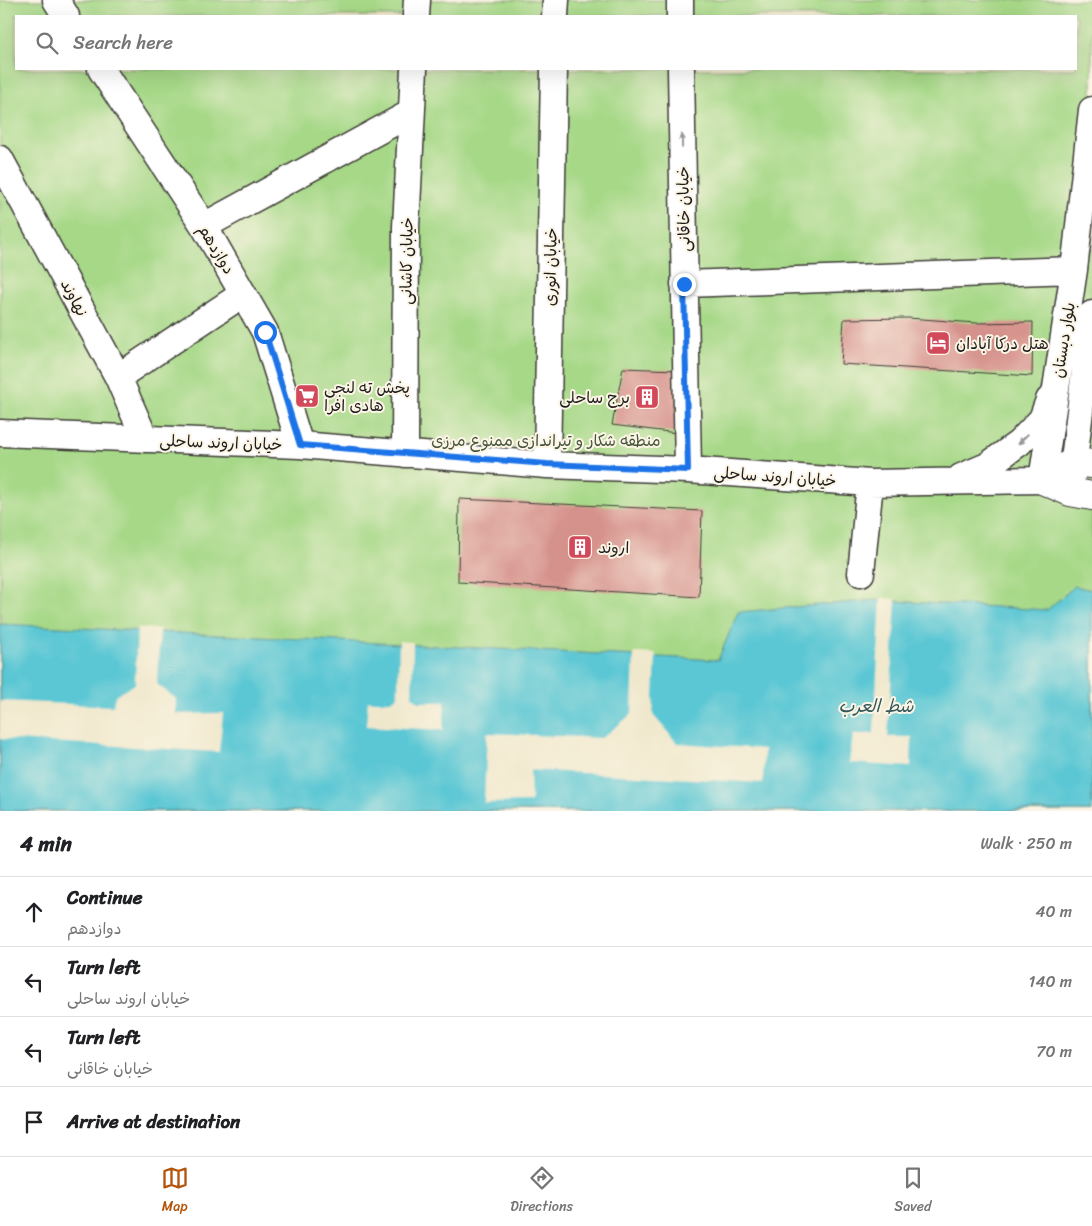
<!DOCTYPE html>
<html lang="en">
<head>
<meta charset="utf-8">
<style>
	:root { --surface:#fff; --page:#f6f6f6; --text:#202124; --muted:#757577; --line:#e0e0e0; --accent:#b45309 }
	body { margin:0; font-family:Sriracha,"Playpen Sans Arabic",sans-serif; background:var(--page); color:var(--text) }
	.stop { position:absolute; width:15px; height:15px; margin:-11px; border:4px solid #1a73e8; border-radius:50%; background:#fff }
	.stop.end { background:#1a73e8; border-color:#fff; box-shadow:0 1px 5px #0008 }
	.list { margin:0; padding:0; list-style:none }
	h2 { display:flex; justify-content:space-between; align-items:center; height:65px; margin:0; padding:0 20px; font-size:21px }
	h2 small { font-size:16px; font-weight:400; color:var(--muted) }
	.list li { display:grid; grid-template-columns:32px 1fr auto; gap:15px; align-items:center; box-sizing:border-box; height:70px; padding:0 20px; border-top:1px solid var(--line) }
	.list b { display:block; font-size:19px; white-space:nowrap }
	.list p { margin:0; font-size:16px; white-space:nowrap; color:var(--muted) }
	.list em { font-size:16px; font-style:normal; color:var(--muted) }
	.icon { flex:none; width:28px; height:28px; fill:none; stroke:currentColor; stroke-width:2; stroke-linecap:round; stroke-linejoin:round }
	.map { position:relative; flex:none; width:1092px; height:811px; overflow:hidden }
	.search { position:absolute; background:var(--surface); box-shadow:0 5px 20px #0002; left:15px; right:15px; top:15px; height:55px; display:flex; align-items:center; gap:12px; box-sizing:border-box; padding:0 18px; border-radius:0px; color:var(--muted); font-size:19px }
	.sheet { height:345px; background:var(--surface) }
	nav { display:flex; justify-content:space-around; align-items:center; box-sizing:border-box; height:70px; border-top:1px solid var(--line); background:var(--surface); font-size:14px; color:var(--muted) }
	nav a { display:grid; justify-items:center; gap:2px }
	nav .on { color:var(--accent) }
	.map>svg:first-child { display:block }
</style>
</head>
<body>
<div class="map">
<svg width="1092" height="811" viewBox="0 0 1092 811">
	<rect width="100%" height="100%" fill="#fcf5e5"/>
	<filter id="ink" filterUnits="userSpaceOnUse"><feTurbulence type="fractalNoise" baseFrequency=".02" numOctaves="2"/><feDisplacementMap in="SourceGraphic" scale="10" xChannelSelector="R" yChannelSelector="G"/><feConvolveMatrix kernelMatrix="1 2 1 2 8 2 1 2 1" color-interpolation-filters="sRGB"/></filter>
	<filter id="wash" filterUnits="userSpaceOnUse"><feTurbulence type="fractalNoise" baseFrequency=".0096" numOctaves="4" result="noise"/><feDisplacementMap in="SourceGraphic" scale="20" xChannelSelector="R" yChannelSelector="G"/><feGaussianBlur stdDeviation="1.12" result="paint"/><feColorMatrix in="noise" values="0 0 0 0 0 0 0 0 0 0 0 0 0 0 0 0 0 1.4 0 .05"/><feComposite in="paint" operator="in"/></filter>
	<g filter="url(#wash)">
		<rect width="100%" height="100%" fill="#f0e8cc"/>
		<!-- green -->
		<path fill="#a6d887" stroke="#617a52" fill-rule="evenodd" d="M0,0H1092V811H0ZM16,16H1076V69H16Z"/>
		<!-- water -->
		<path fill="#5bc7d4" stroke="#3c7278" d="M1075,586L1092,590V811H0V624L718,660L738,612L876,600L1047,610Z"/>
		<!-- pier -->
		<path fill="#f0e8cc" d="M881,598L896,599L888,737H912L911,767L849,763L853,735L874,733Z
			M137,628L160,629L157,684L176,699V714L223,713L219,752L0,739V701L113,706L115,696L135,684Z
			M399,641L413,642L412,696L419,702H445L443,730L366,726L368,701H391L398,696Z
			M634,653L656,654L653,715L677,743L764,749L763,783L530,770L531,802L484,803L487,733L602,738L632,714Z"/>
		<g id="blocks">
			<!-- building -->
			<path fill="#d5918b" d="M908,318L976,323L1033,322L1032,376L841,364L844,319Z
				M623,368L677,370V433L612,425Z
				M459,499L702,511L699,597L458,582Z"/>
		</g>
	</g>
	<g filter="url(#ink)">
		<use href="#blocks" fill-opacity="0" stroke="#3c3b36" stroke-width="1"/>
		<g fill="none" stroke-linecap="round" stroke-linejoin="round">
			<defs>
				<path id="minor" d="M56,0L66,16
					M680,0V16
					M416,16L417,0
					M555,16L556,0
					M101,69L204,226L265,332L300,445
					M681,69L688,470
					M0,159L118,377L145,439
					M204,226L411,113
					M684,284L1074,270
					M118,377L243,294
					M0,433L300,445L547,465L688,470L870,483L1042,480L1074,270L1092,110
					M405,454L406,227L414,69
					M547,465L554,69
					M961,477L987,466L1019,443L1042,419L1049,400
					M1071,484L1092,314
					M861,573L870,483"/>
				<path id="major" d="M1042,480L1073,462L1092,464
					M1042,480L1070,492L1092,496"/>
			</defs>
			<!-- minor casing -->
			<use href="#minor" stroke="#3c3b36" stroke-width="29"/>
			<!-- major casing -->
			<use href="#major" stroke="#3c3b36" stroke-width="30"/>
			<!-- minor -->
			<use href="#minor" stroke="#fff" stroke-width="26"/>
			<!-- major -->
			<use href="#major" stroke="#fff" stroke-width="28"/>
		</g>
		<!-- one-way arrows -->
		<defs><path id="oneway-solid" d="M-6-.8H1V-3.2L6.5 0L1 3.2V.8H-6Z" transform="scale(1.25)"/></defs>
		<g fill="#999">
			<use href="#oneway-solid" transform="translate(682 141) rotate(-91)"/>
			<use href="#oneway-solid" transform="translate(1023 439) rotate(135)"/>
		</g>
	</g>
	<g fill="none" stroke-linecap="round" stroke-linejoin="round" filter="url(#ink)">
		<!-- route -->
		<path stroke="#1a73e8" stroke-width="6" d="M265,332L300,445L547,464L688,470L684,284"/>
	</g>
	<!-- icons -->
	<defs>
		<symbol id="hotel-square" viewBox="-11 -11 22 22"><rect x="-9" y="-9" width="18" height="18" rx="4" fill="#d1495b" stroke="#fcf5e5"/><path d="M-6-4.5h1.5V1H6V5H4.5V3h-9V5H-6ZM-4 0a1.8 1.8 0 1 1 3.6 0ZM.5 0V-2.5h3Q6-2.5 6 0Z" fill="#fff"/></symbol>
		<symbol id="supermarket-square" viewBox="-11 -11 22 22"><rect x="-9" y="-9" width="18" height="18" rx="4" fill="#d1495b" stroke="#fcf5e5"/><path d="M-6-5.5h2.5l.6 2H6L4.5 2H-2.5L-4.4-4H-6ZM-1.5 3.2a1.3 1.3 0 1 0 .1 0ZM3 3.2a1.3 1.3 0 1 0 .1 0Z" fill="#fff"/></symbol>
		<symbol id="building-square" viewBox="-11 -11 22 22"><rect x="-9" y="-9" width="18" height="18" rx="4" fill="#d1495b" stroke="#fcf5e5"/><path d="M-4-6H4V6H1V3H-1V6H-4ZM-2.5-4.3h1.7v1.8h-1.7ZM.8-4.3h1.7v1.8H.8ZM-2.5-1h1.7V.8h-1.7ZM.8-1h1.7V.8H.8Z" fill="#fff"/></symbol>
	</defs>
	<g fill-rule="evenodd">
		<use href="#hotel-square" x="924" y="329" width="28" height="28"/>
		<use href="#supermarket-square" x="293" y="382" width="28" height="28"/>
		<use href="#building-square" x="633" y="383" width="28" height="28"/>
		<use href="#building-square" x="566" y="533" width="28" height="28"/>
	</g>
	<g text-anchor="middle" stroke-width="4" stroke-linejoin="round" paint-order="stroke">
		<!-- street labels -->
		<g font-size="16" fill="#1c1c1c" stroke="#fcf5e5">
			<text transform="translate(683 209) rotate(-91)" y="6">خیابان خاقانی</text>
			<text transform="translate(217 249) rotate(59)" y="6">دوازدهم</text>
			<text transform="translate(406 261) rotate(-89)" y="6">خیابان کاشانی</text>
			<text transform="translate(550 267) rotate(-89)" y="6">خیابان انوری</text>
			<text transform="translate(75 298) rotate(62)" y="6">نهاوند</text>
			<text transform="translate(1063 340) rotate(-81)" y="6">بلوار دبستان</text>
			<text transform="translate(221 442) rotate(2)" y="6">خیابان اروند ساحلی</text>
			<text transform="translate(775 476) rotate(4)" y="6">خیابان اروند ساحلی</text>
		</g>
		<!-- poi labels -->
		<g font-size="16" fill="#1c1c1c" stroke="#fcf5e5" text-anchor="start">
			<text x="956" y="349">هتل درکا آبادان</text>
			<text x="324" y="393">پخش ته لنجی<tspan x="324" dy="18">هادی افرا</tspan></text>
			<text x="630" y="403" text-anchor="end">برج ساحلی</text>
			<text x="598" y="553">اروند</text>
		</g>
		<!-- park labels -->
		<g font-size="16" fill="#45543c" stroke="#fcf5e5">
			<text x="546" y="446">منطقه شکار و تیراندازی ممنوع مرزی</text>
		</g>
		<!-- water labels -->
		<g font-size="18" font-style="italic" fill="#32585c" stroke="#fcf5e5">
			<text x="876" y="712">شط العرب</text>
		</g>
	</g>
</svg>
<div class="stop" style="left:265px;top:332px"></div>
<div class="stop end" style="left:684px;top:284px"></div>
<div class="search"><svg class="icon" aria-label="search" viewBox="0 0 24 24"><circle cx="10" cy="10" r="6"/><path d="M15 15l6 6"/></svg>Search here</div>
</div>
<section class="sheet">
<h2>4 min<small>Walk · 250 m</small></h2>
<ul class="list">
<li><svg class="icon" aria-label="ahead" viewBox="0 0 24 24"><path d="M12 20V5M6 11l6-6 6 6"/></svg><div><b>Continue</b><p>دوازدهم</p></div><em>40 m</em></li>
<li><svg class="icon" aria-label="left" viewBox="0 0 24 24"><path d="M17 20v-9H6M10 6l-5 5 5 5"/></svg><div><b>Turn left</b><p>خیابان اروند ساحلی</p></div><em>140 m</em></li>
<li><svg class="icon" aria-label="left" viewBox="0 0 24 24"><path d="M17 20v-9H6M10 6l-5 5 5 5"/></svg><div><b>Turn left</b><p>خیابان خاقانی</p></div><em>70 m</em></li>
<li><svg class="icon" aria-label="arrive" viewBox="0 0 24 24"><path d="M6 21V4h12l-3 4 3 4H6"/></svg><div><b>Arrive at destination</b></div></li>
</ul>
</section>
<nav>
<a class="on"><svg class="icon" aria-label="map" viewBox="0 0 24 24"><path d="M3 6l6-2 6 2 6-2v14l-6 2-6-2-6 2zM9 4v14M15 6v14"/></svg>Map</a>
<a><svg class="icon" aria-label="directions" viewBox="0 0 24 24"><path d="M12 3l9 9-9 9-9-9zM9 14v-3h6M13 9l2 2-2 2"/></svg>Directions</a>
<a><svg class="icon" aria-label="saved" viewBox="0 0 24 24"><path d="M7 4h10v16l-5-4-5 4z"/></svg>Saved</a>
</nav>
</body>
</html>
